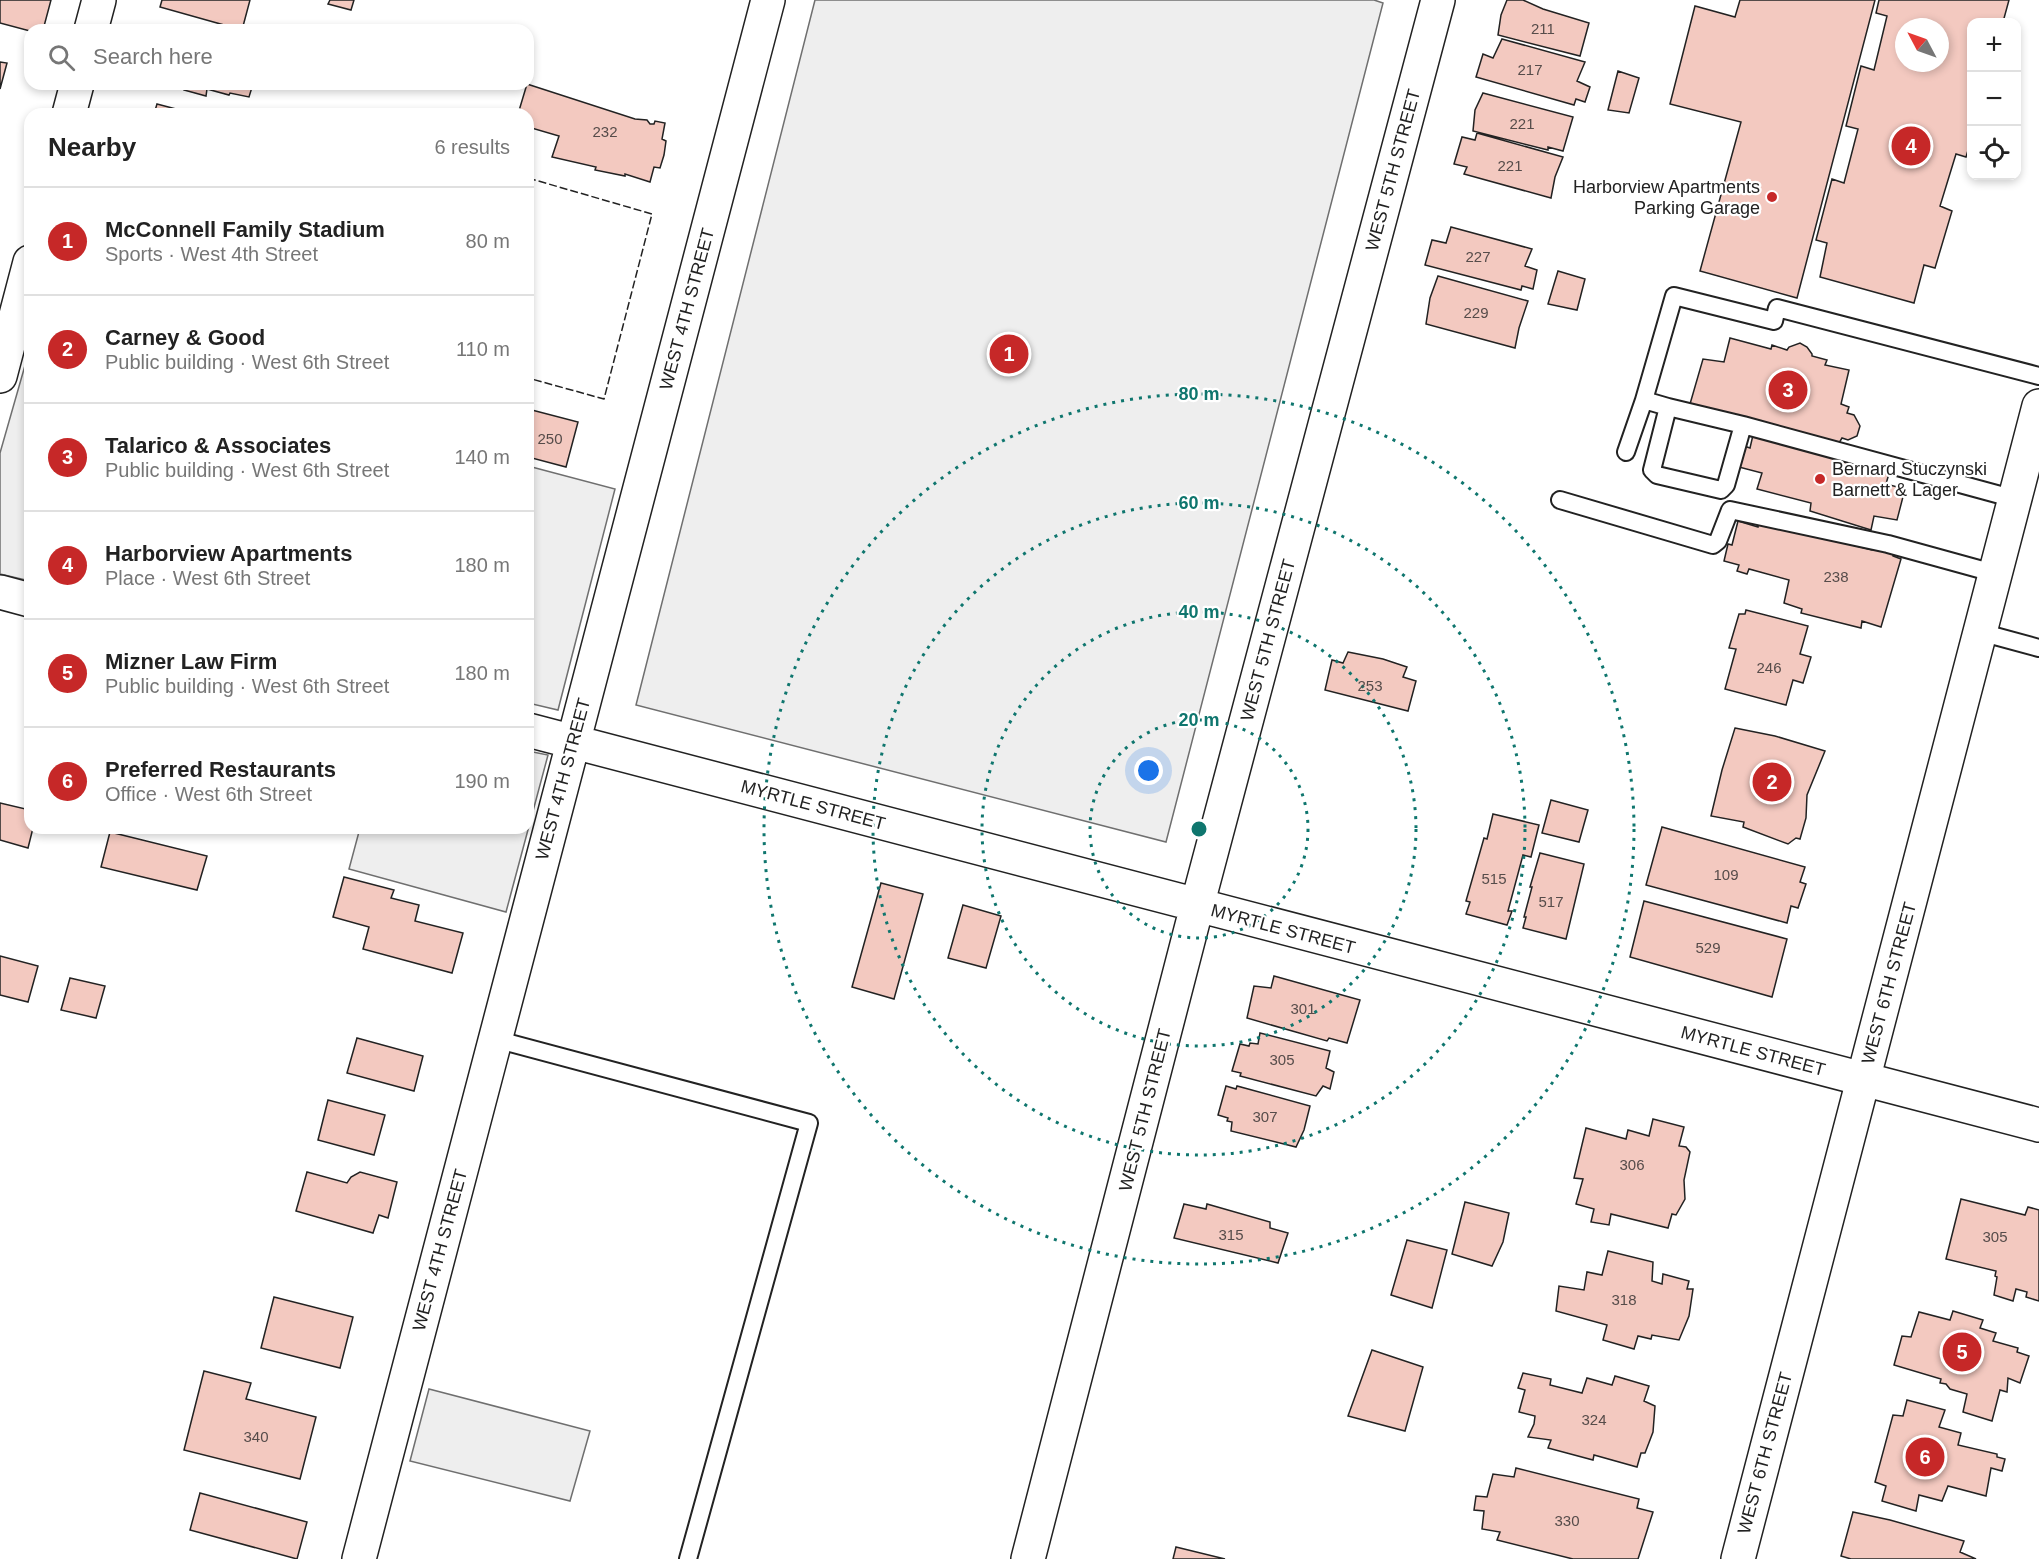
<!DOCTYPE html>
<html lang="en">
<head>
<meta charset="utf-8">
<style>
	:root { --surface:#fff; --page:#f6f6f6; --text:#222; --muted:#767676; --line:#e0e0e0; --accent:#c62828 }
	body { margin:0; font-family:Helvetica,sans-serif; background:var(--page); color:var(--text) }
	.controls { position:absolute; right:18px; top:18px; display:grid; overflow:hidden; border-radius:12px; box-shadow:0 3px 9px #0003 }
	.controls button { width:54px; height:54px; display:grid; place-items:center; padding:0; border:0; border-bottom:2px solid var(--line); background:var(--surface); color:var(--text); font:30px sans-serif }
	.compass { position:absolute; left:1895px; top:18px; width:54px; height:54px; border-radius:50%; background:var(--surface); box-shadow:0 3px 9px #0003; rotate:311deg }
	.you { position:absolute; left:1149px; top:771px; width:21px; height:21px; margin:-15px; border:4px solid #fff; border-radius:50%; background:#1a73e8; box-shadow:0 0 0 9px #1a73e833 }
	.badge { display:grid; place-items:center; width:39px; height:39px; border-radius:50%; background:var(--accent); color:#fff; font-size:20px; font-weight:700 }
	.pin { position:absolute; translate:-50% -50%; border:3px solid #fff; box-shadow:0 2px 6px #0006 }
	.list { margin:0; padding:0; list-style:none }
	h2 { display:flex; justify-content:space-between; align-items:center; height:78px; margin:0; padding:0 24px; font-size:26px }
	h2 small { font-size:20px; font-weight:400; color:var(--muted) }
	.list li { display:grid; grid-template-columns:39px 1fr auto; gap:18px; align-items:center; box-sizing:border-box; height:108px; padding:0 24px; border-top:2px solid var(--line) }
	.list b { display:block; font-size:22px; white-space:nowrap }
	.list p { margin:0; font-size:20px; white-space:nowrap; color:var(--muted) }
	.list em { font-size:20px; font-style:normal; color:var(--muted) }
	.icon { flex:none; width:33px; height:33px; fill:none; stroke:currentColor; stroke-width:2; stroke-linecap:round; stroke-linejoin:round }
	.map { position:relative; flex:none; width:2039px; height:1559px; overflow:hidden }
	.search { position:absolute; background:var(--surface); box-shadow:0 3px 9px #0003; left:24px; top:24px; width:510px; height:66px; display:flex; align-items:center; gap:15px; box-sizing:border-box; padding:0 21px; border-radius:18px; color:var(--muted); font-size:22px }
	.panel { position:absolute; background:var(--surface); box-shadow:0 3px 9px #0003; left:24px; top:108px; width:510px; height:726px; border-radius:18px }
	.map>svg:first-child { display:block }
</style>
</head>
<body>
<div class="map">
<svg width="2039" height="1559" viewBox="0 0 2039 1559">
	<rect width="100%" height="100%" fill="#fff"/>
	<!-- green -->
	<path fill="#eee" stroke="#6f6f6f" stroke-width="1.5" d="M815,0H1374L1383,3L1166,842L636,705Z
		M30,348V581L0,574V453Z
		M528,466L615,489L558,710L528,703Z
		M528,751L548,755L506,912L349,869L360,828H528Z
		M429,1389L590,1431L570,1501L410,1461Z"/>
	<!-- building -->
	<path fill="#f3c9c0" stroke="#222" stroke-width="1.5" fill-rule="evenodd" d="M0,0H51L43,30L30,31L0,23Z
		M162,0H250L242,30L160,7Z
		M330,0H354L351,10L328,4Z
		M1507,0H1523L1543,9L1589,23L1580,56L1498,35L1501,15Z
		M1740,0H1875L1797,298L1700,271L1741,122L1670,104L1695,6L1735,17Z
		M1879,0H2009L2003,22H1972V86L1969,93L1972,94V137L1966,157L1956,154L1940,206L1952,211L1935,268L1924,265L1914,303L1820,277L1827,243L1816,240L1832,179L1844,183L1858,129L1846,126L1861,66L1874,70L1887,16L1876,13ZM1904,27H1940V63H1904Z
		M1502,39L1585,62L1577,81L1590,87L1585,102L1576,99L1574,105L1476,77L1483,54L1493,58Z
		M0,62L7,63L0,89Z
		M1618,71L1639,78L1629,113L1608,110Z
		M186,84H253L249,97L230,93L229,95L207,89L206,96L184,90Z
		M527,84L635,119L647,120L650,124H654L655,121L665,123L662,139L666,141L664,155L660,168L654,167L650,182L625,174V176L595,170L596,167L552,157L559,136L528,127V114H518Z
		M1483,93L1573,117L1563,151L1548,147V150L1473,131L1475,110Z
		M157,104L195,114H154Z
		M1477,133L1563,157L1555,177L1551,198L1464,174L1467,167L1454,164L1462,137L1475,140Z
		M1451,227L1532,249L1525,266L1537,270L1533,289L1522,286L1521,290L1425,265L1432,240L1446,243Z
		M1558,271L1585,279L1577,310L1548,304Z
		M1438,276L1528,301L1519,328L1515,348L1426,324L1430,298Z
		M1730,338L1771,349L1772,345L1787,350L1789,347L1800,343L1807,347L1812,354V356L1827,360L1825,365L1849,370L1841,404L1849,407L1847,413L1854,415L1860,426L1857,436L1848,440L1842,438L1839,443L1690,404L1703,359L1724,362Z
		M528,409L578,422L566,467L528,457Z
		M1753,435L1769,441L1770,438L1890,470L1886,484L1905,489L1897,520L1874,516L1871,530L1810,511L1811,503L1757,489L1762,473L1735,466L1741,445L1750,448Z
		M1738,521L1758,527L1759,522L1872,550L1875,544L1893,550V556L1901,559L1881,627L1862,621L1861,628L1801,613L1802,609L1784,603L1789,580L1749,569L1747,574L1737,571L1739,565L1724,561L1728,544L1732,545Z
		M1746,610L1808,626L1800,654L1811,657L1803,683L1793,680L1786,705L1725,689L1736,649L1729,648L1739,614H1745Z
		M1348,652L1383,659L1407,667L1403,677L1416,681L1408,711L1325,690L1332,660L1343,663Z
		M1735,728L1775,736L1825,751L1807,795L1806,818L1800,839L1796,838L1788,844L1743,827L1744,822L1711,816L1722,770Z
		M1551,800L1588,810L1579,842L1542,833Z
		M0,803L30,810V828H33L28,848L0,840Z
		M1493,814L1539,825L1531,857L1523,855L1508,911H1512L1507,925L1466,914L1470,902L1466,901L1484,838L1487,839Z
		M1662,827L1805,867L1800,882L1806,884L1798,908L1791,906L1787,923L1646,885Z
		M110,832L207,856L197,890L101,867Z
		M1540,853L1584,864L1566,939L1523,928L1526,917H1524L1532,887H1530Z
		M344,877L394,890L391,898L419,905L415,921L463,933L452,973L363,949L369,927L333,917Z
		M881,883L923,894L894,999L852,987Z
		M1644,901L1787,939L1772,997L1630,957Z
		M963,905L1001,916L986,968L948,958Z
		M0,956L38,966L28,1002L0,995Z
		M1274,976L1360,1000L1347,1043L1329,1038L1327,1041L1247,1018L1254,986L1271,988Z
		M70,978L105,986L96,1018L61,1010Z
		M1260,1033L1330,1051L1326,1068L1334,1072L1330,1089L1323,1086L1316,1096L1240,1076L1241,1073L1232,1071L1240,1044L1249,1046L1250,1043L1258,1044Z
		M357,1038L423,1056L414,1091L347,1073Z
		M1226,1086L1236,1089L1237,1086L1310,1106L1304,1130L1296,1147L1231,1131L1232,1122L1227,1121L1228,1118L1218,1115Z
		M328,1100L385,1115L374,1155L318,1140Z
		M1653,1119L1684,1127L1679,1146L1686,1147L1690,1152L1684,1180L1685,1199L1676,1215L1672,1214L1668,1228L1611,1214L1609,1225L1591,1222L1594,1209L1576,1204L1583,1179L1574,1178L1586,1128L1626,1139L1628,1130L1649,1136Z
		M307,1172L347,1183L351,1177L360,1172L397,1182L388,1218L379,1215L373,1233L296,1211Z
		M1961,1199L2025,1215L2028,1207L2039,1210V1301L2026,1297L2027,1292L2016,1289L2013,1301L1994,1295L1997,1277L1995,1276L1996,1271L1946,1259Z
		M1465,1202L1509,1213L1503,1242L1492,1266L1452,1254Z
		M1184,1204L1206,1209L1207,1204L1270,1222V1228L1288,1233L1278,1263L1174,1238Z
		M1407,1240L1447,1250L1432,1308L1391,1295Z
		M1608,1251L1653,1262L1652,1281L1662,1284L1663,1274L1689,1281L1687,1289H1693L1689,1316L1679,1340L1652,1335L1651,1339L1638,1336L1634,1349L1603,1340L1607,1325L1556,1311L1559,1286L1584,1290L1587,1272L1602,1275Z
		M274,1297L353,1317L340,1368L261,1348Z
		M1953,1311L1983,1320L1980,1328L1996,1333L1993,1341L2018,1348L2017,1352L2029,1356L2020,1383L2008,1378L2007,1392L2000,1390L1992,1421L1963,1412L1967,1394L1950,1389L1946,1384L1940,1383L1941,1379L1894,1365L1902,1336L1911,1337L1919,1312L1950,1320Z
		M1372,1350L1423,1367L1405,1431L1348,1416Z
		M204,1371L251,1383L246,1399L316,1417L300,1479L184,1450Z
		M1523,1373L1551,1379L1550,1385L1582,1393L1587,1378L1612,1385L1615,1376L1649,1386L1644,1401L1655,1406L1653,1432L1645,1453H1641L1637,1467L1594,1455L1593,1460L1548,1448L1551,1440L1528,1437L1534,1424L1535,1416L1519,1412L1525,1390L1518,1388Z
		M1907,1400L1945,1410L1939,1427L1961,1433L1958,1445L1997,1454V1457L2005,1459L2002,1471L1991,1468L1986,1496L1948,1486L1942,1501L1919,1495L1916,1511L1882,1501L1886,1486L1875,1482L1893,1415L1903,1416Z
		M1516,1468L1639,1499L1637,1508L1653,1512L1638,1559H1573L1497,1540L1500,1532L1482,1529L1484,1511L1474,1510L1476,1496L1487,1497L1493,1474L1514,1477Z
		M200,1493L307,1522L297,1559L190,1530Z
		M1853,1512L1890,1520L1964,1541L1960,1552L1976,1559H1851L1841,1556Z
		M1176,1547L1225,1559H1173Z"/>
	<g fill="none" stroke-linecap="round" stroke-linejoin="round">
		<defs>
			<path id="service" d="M1644,400L1674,296L1774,321L1777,308L2039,376
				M1743,425L1726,485L1721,490L1657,475L1652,470L1668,407L1743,425L2015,499
				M1626,452L1644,400L1668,407
				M1560,500L1713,545L1718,541L1730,510L1888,544L1997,574
				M1980,632L2039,648
				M495,1039L809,1123L688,1559"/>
			<path id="minor" d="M91,30L99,0
				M69,114L77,84
				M0,376L30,262
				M0,592L30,600
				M528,730L2039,1125
				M359,1559L768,0
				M1028,1559L1197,906L1438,0"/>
			<path id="secondary" d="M1738,1559L2039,406"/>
		</defs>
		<!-- service casing -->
		<use href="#service" stroke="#222" stroke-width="20"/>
		<!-- minor casing -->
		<use href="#minor" stroke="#222" stroke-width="36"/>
		<!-- secondary casing -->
		<use href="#secondary" stroke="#222" stroke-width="36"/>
		<!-- service -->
		<use href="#service" stroke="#fff" stroke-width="16"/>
		<!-- minor -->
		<use href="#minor" stroke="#fff" stroke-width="33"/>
		<!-- secondary -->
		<use href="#secondary" stroke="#fff" stroke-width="33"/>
		<!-- fence -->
		<path stroke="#222" stroke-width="1.5" stroke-dasharray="8 3" stroke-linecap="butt" d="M528,178L652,214L604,399L528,378"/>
	</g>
	<!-- distance rings -->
	<g fill="none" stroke="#0f766e" stroke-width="3" stroke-dasharray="3 6">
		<circle cx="1199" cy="829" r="109"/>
		<circle cx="1199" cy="829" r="217"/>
		<circle cx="1199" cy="829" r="326"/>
		<circle cx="1199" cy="829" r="435"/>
	</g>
	<!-- markers -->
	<g fill="#c62828" stroke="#fff" stroke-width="2">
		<circle cx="1772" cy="197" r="6"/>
		<circle cx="1820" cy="479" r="6"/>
	</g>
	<g text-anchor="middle" stroke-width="4.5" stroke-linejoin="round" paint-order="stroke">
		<!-- number labels -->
		<g font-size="15" fill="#564c4a">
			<text x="1543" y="34">211</text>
			<text x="1530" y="75">217</text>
			<text x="1522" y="129">221</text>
			<text x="605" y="137">232</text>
			<text x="1510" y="171">221</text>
			<text x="1478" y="262">227</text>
			<text x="1476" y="318">229</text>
			<text x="550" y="444">250</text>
			<text x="1836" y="582">238</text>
			<text x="1769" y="673">246</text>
			<text x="1370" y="691">253</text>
			<text x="1726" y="880">109</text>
			<text x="1494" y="884">515</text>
			<text x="1551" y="907">517</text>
			<text x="1708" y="953">529</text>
			<text x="1303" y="1014">301</text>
			<text x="1282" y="1065">305</text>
			<text x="1265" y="1122">307</text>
			<text x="1632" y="1170">306</text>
			<text x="1231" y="1240">315</text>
			<text x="1995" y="1242">305</text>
			<text x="1624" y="1305">318</text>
			<text x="1594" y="1425">324</text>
			<text x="256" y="1442">340</text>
			<text x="1567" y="1526">330</text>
		</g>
		<!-- street labels -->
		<g font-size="18" fill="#222" stroke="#fff">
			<text transform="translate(1393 170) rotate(-75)" y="6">WEST 5TH STREET</text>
			<text transform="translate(687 309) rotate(-75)" y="6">WEST 4TH STREET</text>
			<text transform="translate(1268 640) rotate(-75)" y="6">WEST 5TH STREET</text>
			<text transform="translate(563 779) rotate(-75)" y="6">WEST 4TH STREET</text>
			<text transform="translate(813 805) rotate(15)" y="6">MYRTLE STREET</text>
			<text transform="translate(1283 929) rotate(15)" y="6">MYRTLE STREET</text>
			<text transform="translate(1889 983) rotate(-75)" y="6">WEST 6TH STREET</text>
			<text transform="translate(1753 1051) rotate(15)" y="6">MYRTLE STREET</text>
			<text transform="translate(1145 1110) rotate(-76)" y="6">WEST 5TH STREET</text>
			<text transform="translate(440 1250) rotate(-75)" y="6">WEST 4TH STREET</text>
			<text transform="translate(1765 1453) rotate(-75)" y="6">WEST 6TH STREET</text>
		</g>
		<!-- poi labels -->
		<g font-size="18" fill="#222" stroke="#fff" text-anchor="end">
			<text x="1760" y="193">Harborview Apartments<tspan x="1760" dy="21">Parking Garage</tspan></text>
			<text x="1832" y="475" text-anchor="start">Bernard Stuczynski<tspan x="1832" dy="21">Barnett &amp; Lager</tspan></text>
		</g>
	</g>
	<circle cx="1199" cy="829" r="9" fill="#0f766e" stroke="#fff" stroke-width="3"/>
	<g font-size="18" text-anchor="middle" font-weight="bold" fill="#0f766e" stroke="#fff" stroke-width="4.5" stroke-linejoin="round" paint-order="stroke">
		<text x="1199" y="400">80 m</text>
		<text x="1199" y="509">60 m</text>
		<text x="1199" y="618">40 m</text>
		<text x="1199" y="726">20 m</text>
	</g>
</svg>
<div class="controls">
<button>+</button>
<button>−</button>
<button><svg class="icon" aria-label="locate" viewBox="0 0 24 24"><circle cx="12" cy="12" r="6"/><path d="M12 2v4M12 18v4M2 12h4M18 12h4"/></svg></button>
</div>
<svg class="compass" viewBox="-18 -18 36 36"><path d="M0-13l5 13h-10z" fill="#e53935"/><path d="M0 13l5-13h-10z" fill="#767676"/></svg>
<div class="you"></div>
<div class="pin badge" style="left:1009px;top:354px">1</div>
<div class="pin badge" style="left:1772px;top:782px">2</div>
<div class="pin badge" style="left:1788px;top:390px">3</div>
<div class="pin badge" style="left:1911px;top:146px">4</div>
<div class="pin badge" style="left:1962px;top:1352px">5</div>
<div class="pin badge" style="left:1925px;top:1457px">6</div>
<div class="search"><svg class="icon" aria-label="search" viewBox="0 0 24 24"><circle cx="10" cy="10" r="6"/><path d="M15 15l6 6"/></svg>Search here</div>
<section class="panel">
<h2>Nearby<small>6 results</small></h2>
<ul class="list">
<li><span class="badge">1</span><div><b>McConnell Family Stadium</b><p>Sports · West 4th Street</p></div><em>80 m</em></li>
<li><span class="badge">2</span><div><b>Carney &amp; Good</b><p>Public building · West 6th Street</p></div><em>110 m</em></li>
<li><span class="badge">3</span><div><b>Talarico &amp; Associates</b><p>Public building · West 6th Street</p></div><em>140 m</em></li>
<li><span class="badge">4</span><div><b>Harborview Apartments</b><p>Place · West 6th Street</p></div><em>180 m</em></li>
<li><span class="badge">5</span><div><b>Mizner Law Firm</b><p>Public building · West 6th Street</p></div><em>180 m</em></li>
<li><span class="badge">6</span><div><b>Preferred Restaurants</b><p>Office · West 6th Street</p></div><em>190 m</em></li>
</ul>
</section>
</div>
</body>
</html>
